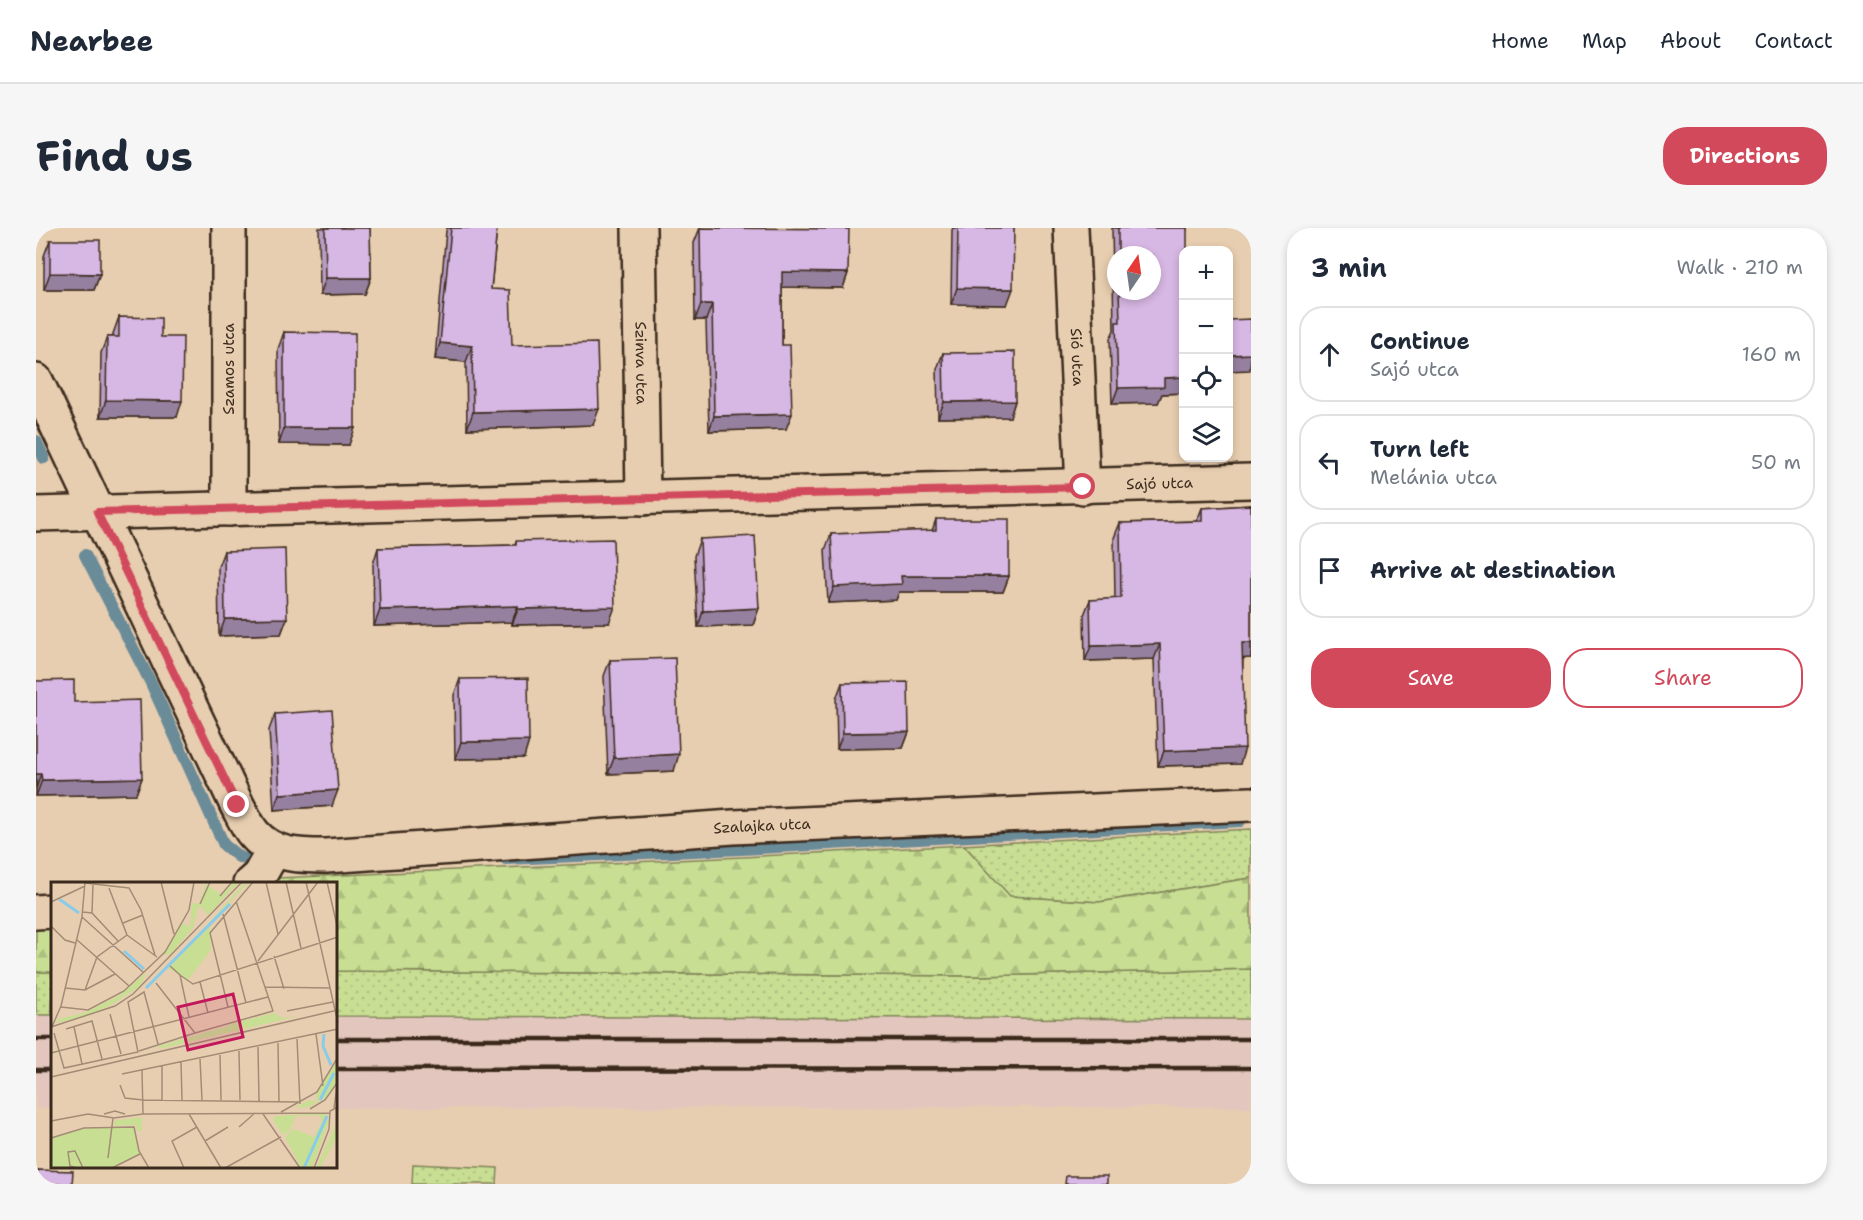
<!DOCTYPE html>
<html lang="en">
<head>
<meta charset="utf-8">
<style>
	:root { --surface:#fff; --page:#f6f6f7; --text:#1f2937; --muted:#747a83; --line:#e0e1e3; --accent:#d1495b }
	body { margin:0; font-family:"Shantell Sans",sans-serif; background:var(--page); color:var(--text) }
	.controls { position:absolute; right:18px; top:18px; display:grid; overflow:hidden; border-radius:12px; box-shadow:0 3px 9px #0003 }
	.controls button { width:54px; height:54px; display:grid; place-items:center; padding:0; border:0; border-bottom:2px solid var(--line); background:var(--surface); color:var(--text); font:30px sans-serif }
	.compass { position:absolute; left:1071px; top:18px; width:54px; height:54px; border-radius:50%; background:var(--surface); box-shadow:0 3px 9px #0003; rotate:13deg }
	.stop { position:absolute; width:18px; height:18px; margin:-14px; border:4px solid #d1495b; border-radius:50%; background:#fff }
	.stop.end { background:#d1495b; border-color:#fff; box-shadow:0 2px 6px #0008 }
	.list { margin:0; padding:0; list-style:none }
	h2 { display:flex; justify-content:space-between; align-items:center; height:78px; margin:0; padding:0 24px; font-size:26px }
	h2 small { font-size:20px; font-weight:400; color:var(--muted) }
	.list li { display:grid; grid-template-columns:39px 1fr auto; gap:18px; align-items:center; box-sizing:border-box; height:96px; margin:0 12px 12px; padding:0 12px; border:2px solid var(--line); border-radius:24px }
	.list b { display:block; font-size:22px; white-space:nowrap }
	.list p { margin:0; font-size:20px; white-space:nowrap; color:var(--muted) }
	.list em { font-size:20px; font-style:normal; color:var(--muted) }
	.actions { display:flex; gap:12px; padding:18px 24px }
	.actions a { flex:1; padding:14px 0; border:2px solid var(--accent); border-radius:24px; text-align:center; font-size:21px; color:var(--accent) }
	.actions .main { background:var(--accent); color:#fff }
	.icon { flex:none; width:33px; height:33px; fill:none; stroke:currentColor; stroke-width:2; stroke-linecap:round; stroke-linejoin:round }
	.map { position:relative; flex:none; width:1215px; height:956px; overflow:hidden; border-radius:24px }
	header { display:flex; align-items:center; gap:36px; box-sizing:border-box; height:84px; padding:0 30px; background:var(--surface); border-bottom:2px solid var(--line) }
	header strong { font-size:28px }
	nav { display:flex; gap:33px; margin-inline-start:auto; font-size:21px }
	.intro { display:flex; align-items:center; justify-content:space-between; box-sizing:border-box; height:144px; padding:0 36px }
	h1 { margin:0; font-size:42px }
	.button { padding:15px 27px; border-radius:24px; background:var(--accent); color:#fff; font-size:21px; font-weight:700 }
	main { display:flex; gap:36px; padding:0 36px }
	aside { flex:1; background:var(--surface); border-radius:24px; box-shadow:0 3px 9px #0003 }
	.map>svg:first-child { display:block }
</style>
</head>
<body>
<header>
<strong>Nearbee</strong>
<nav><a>Home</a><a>Map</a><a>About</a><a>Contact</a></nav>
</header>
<div class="intro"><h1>Find us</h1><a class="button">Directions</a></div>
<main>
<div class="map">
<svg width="1215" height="956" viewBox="0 0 1215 956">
	<defs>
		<pattern id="grass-dots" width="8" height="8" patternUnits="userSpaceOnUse" patternTransform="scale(1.5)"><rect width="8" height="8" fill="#c7de93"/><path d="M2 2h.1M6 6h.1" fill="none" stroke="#acbf7e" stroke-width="1.8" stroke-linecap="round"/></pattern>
		<pattern id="forest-firs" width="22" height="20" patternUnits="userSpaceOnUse" patternTransform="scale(1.5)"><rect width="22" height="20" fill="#c7de93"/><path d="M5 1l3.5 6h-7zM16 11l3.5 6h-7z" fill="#acbf7e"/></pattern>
	</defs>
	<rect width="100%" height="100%" fill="#e8ceb0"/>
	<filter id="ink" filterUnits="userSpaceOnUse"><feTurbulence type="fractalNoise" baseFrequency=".0167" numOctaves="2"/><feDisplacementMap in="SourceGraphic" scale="12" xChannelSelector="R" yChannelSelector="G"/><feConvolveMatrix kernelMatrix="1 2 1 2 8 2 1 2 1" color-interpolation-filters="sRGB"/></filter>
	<g filter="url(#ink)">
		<!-- built -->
		<path fill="#e3c7bf" d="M0,786H16V880H0Z
			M300,786H1215V879L300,880Z"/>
		<!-- grass -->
		<path fill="url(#grass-dots)" stroke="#818458" stroke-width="1.5" d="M1215,601V650L1063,674L973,668L928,617Z
			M1215,741V791L300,788V743L941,748Z
			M0,744H16V787H0Z
			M377,936L462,940L461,956H376Z"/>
		<!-- forest -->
		<path fill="url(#forest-firs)" stroke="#818458" stroke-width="1.5" d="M928,617L974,668L1063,674L1215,650V741L941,748L300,743V656H230L241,650L707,629Z
			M16,694V744H0V695Z"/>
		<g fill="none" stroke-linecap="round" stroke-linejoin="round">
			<!-- stream -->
			<path stroke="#6a8b98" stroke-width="12" d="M0,213L8,230
				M49,327L115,455L188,617L203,629L228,637
				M470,631L706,621L1204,593"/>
			<defs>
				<g id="minor">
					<path d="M193,0V281"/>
					<path id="s1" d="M603,0L607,270"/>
					<path id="s2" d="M1035,0L1047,259"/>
					<path id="s3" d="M0,153L201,577C206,586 211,598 218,606C237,628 263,628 290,628L697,599L1215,576"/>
					<path id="s4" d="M0,286L1215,253"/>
					<path d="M214,656L223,648L238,622"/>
					<path d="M0,684L16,683"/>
				</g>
			</defs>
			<!-- minor casing -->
			<use href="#minor" stroke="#3b2a1e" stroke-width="38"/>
			<!-- minor -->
			<use href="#minor" stroke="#e8ceb0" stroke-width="33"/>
			<!-- rail -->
			<path stroke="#3b2a1e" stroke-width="4.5" d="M0,811H16
				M300,811H1215
				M300,841L1215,840
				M0,842H16"/>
		</g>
		<!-- wall -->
		<path fill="#b99dc3" stroke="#3b2a1e" stroke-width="1.5" fill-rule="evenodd" d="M283,0H334L335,50L329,66L284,67Z
			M411,0H461L455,61L476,117L557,197L431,201L430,134L399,131L410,3Z
			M664,0L812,45L807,60L746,59V117L750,201L673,203L670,92H659L658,15Z
			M917,0H978L971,77L915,76L916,2Z
			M1076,0H1151L1148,22V165L1126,166L1122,175L1076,176L1074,111L1078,102ZM1080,27H1116V63H1080Z
			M14,12L64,46L58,62H8V28Z
			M83,89L125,109L141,189H64L65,125L71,109H77V106Z
			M248,104L313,217L243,216L242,121Z
			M907,125L979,173L974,189L902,190L901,141Z
			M1215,277V430H1207L1204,536L1122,538L1118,431L1049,433L1048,387L1054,372L1079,371L1078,310L1084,295L1161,293L1166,280Z
			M900,291L973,348L967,364H863L860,372L792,375L789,322L795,306L896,303Z
			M664,311L723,380L717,397L662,399L658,328Z
			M480,313L573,395L476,397V394L338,398L337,336L342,320L479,317Z
			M188,323L251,390L245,406L183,408L182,339Z
			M574,432L638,543L572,546L568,448Z
			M424,451L488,530L419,531L418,467Z
			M0,453L38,474L106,550L100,566L0,568Z
			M806,455L873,504L867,520L801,521L800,471Z
			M239,486L296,578L238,582L233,502Z
			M2,942L36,956H0V947Z"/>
		<!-- shaded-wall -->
		<path fill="#96809f" stroke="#3b2a1e" stroke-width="1.5" d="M746,44L812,45L807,60L740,59Z
			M14,45L64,46L58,62H8Z
			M290,50H335L329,66L284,67Z
			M921,60L977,61L971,77L915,76Z
			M665,76H676L670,92H659Z
			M404,115L436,118L430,134L399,131Z
			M1215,126L1214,142L1192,143V127Z
			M1148,149V165L1126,166L1122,175L1076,176L1082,160L1128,150Z
			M70,172L146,173L141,189H64Z
			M979,173L974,189L902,190L908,174Z
			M563,181L557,197L431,201L437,184Z
			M756,186L750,201L673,203L678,188Z
			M248,200H319L313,217L243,216Z
			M865,348H973L967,364H863L860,372L792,375L798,359Z
			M482,378L476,394L338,398L344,382Z
			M579,379L573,395L476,397L482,381Z
			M723,380L717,397L662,399L667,383Z
			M251,390L245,406L183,408L189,391Z
			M1206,415H1215V430L1200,431Z
			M1124,416L1118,431L1049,433L1055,418Z
			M873,504L867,520L801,521L807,505Z
			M493,513L488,530L419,531L425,514Z
			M1209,520L1204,536L1122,538L1128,523Z
			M643,526L638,543L572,546L578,530Z
			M0,546H5L0,561Z
			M106,550L100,566L0,568L6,552Z
			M302,562L296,578L238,582L244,566Z"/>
		<!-- building -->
		<path fill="#d7b7e3" stroke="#3b2a1e" stroke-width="1.5" d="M289,0H334L335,50H290Z
			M415,0H461L455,61L474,62L476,117L561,115L563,181L437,184L436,118L404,115Z
			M664,0L813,1L812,45L746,44V117H754L756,186L678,188L676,76H665Z
			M922,0H978L977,61L921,60Z
			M1082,0H1151V22H1148V149L1128,150V159L1082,160L1080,94H1084L1083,63H1116V27H1082Z
			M14,12H64V46L14,45Z
			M83,89L125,90V109H147L146,173L70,172L71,109H83Z
			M1215,91V126L1192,127V92Z
			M248,104L319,105V200H248Z
			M979,124V173L908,174L907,125Z
			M1215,277V415H1206L1209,520L1128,523L1124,416L1055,418L1054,372L1085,370L1084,295L1166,293V280Z
			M900,291H973V348H865L866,356L798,359L795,306L900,302Z
			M719,308L723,380L667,383L664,311Z
			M577,311L579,379L482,381V378L344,382L342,320L480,317V313Z
			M249,321L251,390L189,391L188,323Z
			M639,430L643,526L578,530L574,432Z
			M492,450L493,513L425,514L424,451Z
			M38,452V474L104,472L106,550L6,552L5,546H0V453Z
			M872,454L873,504L807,505L806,455Z
			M296,482L302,562L244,566L239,486Z
			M2,942L37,943L36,956H1Z
			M1030,948H1071V956H1029Z"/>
	</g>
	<g fill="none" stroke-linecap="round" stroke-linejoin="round" filter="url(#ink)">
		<!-- route -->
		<path stroke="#d1495b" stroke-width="8" d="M201,577L61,284L1047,259"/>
	</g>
	<g text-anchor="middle" stroke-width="4.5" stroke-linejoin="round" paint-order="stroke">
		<!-- street labels -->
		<g font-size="15" fill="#3b2a1e" stroke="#e8ceb0">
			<text dy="5" stroke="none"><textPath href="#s2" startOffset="129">Sió utca</textPath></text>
			<text dy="5" stroke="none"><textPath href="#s1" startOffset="135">Szinva utca</textPath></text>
			<text transform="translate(193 141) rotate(-90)" y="5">Szamos utca</text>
			<text dy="5" stroke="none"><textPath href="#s4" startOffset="1124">Sajó utca</textPath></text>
			<text dy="5" stroke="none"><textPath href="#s3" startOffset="1018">Szalajka utca</textPath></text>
		</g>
	</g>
	<!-- overview -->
	<g transform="translate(15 654)">
		<rect width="286" height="286" fill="#e8ceb0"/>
		<path d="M159,48L160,68L137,98L117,86L149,49L130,73L133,81L157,64ZM96,90L89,104L62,122L33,135L6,141L7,137L33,131L69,113ZM223,131L231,136L248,134L108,167L205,142L175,143ZM91,235V249H86L85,243L63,244V239ZM273,235L278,240L261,286H250L234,255L243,247L263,255ZM286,240V255L269,286H265Z" fill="#c7de93"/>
		<path d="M183,0H188L157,33L148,23L142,46L120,72L112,73L131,41L139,45L141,21L148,22L155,2L171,13ZM194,0H198L160,40L157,64L130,85L124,79ZM201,137L205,142L108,167V164Z" fill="#c7de93"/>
		<path d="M286,179L284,202L277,214L258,225L243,226L258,218L266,220L265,212ZM275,231L277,237L271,238L268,233L245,234L238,250L232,253L222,238L224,234ZM83,245L89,272L61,286H0V256L33,246Z" fill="#c7de93"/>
		<path fill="none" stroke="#89cbea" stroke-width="3" d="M8,17L28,31M73,69L93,87M95,106L179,22M273,152L272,164L280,183M269,218L283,191M253,286L276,234"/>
		<path fill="none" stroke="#a38c76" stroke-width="1.5" d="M110,0L123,52M215,0L227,52M235,0L250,66M255,0L287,141M276,0L287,48M34,1L78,6L90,28L104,73M58,6L76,53M169,14L181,0M0,20L34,4M149,22L159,0M32,30L41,31L67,59M41,31L42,2M172,32L195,121M31,35L92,90M72,41L92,33M0,44L14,58L24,61M76,53L106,75M25,57L78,104M223,74L233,107M207,79L267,0M119,84L129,93L138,135M129,93L142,102L287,55M149,100L157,131M105,101L144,151M214,105L279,106M14,106L34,108L64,92M34,108L46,75L76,53M10,125L37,128L73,109L114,70L138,28L143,0M177,125L159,51L202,0M236,129L282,120M59,132L70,172M0,145L64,124L82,112L191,0M23,145L31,182M0,147L10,124L31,35L34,0M15,147L41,139L51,177M3,151L13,186L87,170L77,120L93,110L107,162M144,151L222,129L185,19M265,152L272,204M246,157L249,222M227,161L228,220M207,165L208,219M88,169L144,151M188,169L189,218M0,171L217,115M169,173L170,218M149,177L151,218M130,180L131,218M111,184V218M91,188L92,232M71,192L287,147M0,195L287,128M69,203L74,216L92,218L248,220M283,226L286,205M259,227L274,218L286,201M230,230L266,210L287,175M53,232L64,229L74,232M138,232L170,286M212,232L249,286M0,239L37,232L63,236L92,232L279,231M188,245L204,231M0,256L33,246L83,245L88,269L98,286M154,259L177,245M57,276L62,236M26,286L19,284L17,270L24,269L32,286M61,286L89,272M133,286L121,259L146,245M174,286L230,255M263,286L278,247L279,229L287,225"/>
		<path fill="#c2185b" fill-opacity="0.15" stroke="#c2185b" stroke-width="3" d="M182,112L192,155L137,168L127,125Z"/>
		<rect width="286" height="286" fill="none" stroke="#3b2a1e" stroke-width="3"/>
	</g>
</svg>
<div class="controls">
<button>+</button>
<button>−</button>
<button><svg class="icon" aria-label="locate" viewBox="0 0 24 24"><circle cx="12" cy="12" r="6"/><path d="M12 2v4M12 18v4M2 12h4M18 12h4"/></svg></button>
<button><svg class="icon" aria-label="layers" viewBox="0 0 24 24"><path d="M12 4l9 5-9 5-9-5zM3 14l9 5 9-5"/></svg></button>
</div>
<svg class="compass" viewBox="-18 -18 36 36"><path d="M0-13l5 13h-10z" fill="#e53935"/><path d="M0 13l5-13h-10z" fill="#747a83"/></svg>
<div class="stop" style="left:1047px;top:259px"></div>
<div class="stop end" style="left:201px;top:577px"></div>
</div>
<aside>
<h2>3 min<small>Walk · 210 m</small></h2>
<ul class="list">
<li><svg class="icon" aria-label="ahead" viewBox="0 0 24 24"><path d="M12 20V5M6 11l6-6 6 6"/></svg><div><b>Continue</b><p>Sajó utca</p></div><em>160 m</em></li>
<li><svg class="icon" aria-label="left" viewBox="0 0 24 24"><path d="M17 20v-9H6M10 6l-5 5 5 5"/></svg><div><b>Turn left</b><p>Melánia utca</p></div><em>50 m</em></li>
<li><svg class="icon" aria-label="arrive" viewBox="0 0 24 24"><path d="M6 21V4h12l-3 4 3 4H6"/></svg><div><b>Arrive at destination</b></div></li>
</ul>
<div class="actions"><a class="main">Save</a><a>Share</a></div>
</aside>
</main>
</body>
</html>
